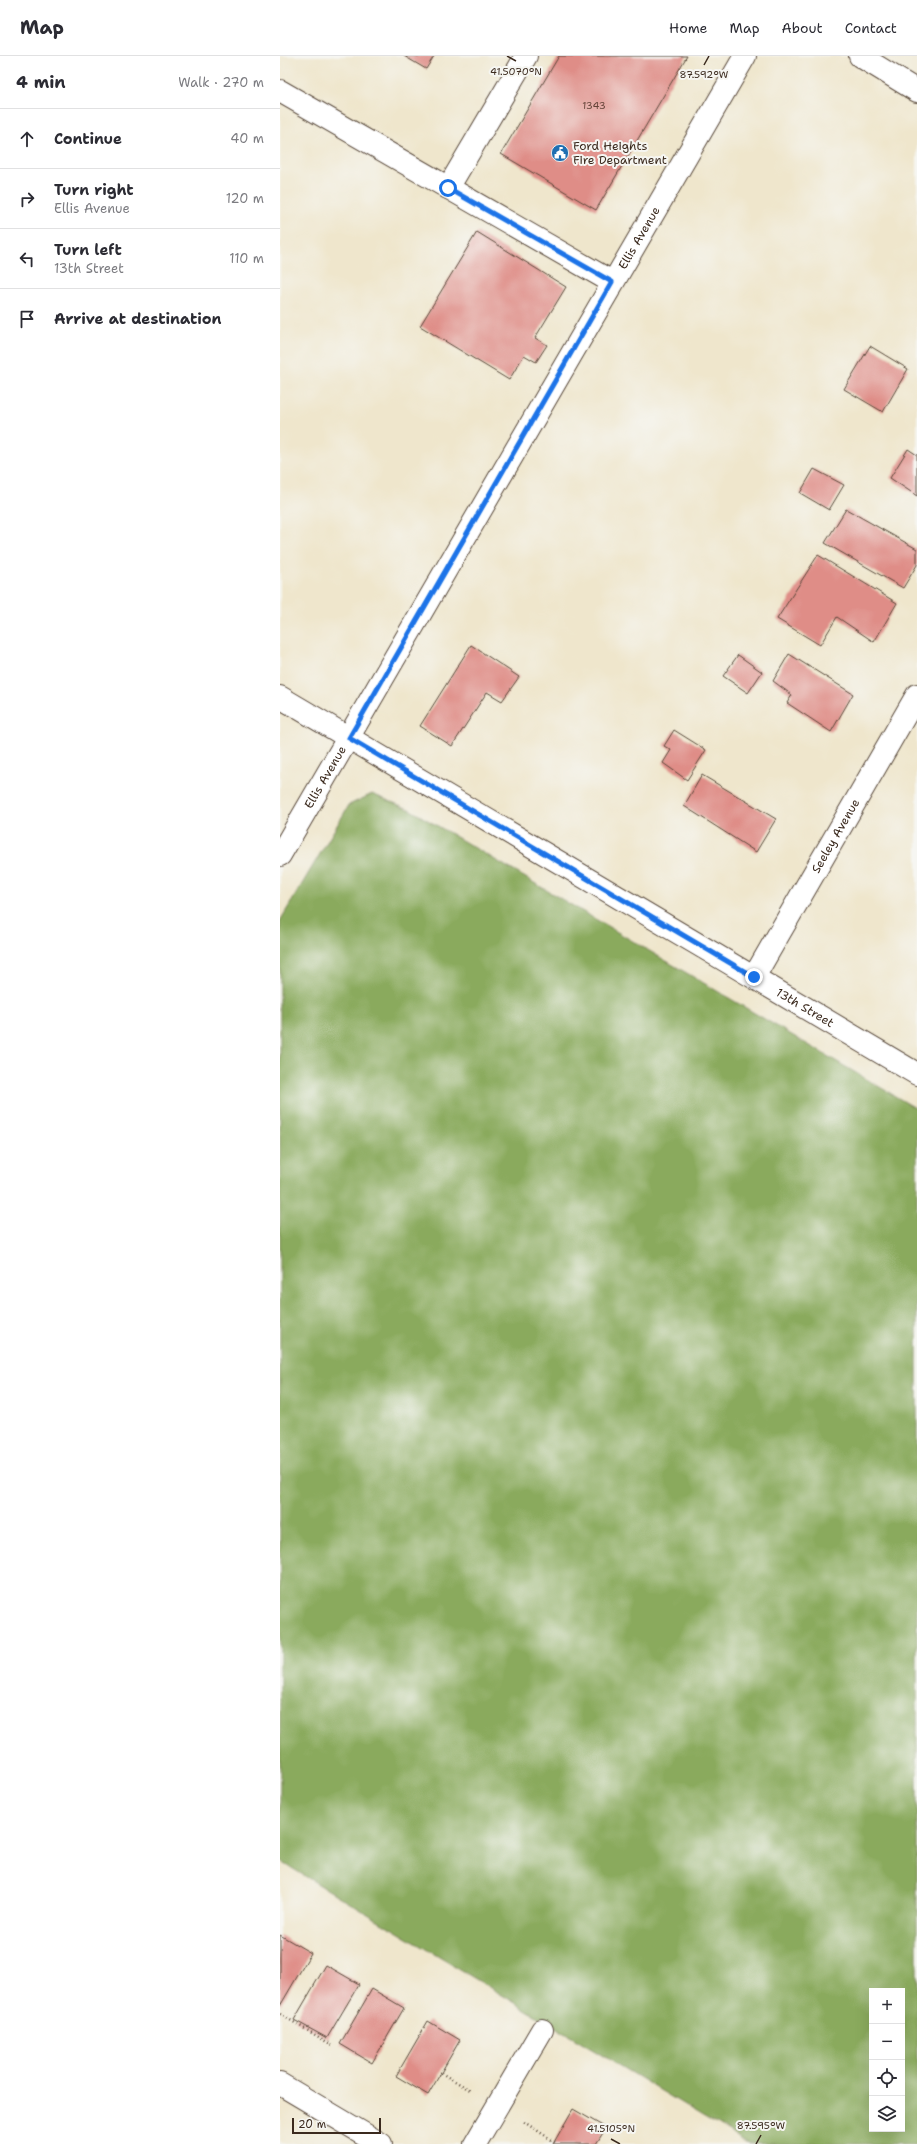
<!DOCTYPE html>
<html lang="en">
<head>
<meta charset="utf-8">
<style>
	:root { --surface:#fff; --page:#f2f2f3; --text:#2b2b33; --muted:#7c7c81; --line:#e1e1e2 }
	body { margin:0; font-family:"Shantell Sans",sans-serif; background:var(--page); color:var(--text) }
	.controls { position:absolute; right:12px; bottom:12px; display:grid; overflow:hidden; border-radius:0px; box-shadow:0 4px 16px #0002 }
	.controls button { width:36px; height:36px; display:grid; place-items:center; padding:0; border:0; border-bottom:1px solid var(--line); background:var(--surface); color:var(--text); font:20px sans-serif }
	.scale { position:absolute; left:12px; bottom:10px; width:89px; box-sizing:border-box; padding-left:4px; border:2px solid #3b2a1e; border-top:0; font-size:11px; line-height:14px; white-space:nowrap; color:#3b2a1e; -webkit-text-stroke:3px #f6f6f2; paint-order:stroke }
	.stop { position:absolute; width:12px; height:12px; margin:-9px; border:3px solid #1a73e8; border-radius:50%; background:#fff }
	.stop.end { background:#1a73e8; border-color:#fff; box-shadow:0 1px 4px #0008 }
	.list { margin:0; padding:0; list-style:none }
	h2 { display:flex; justify-content:space-between; align-items:center; height:52px; margin:0; padding:0 16px; font-size:17px }
	h2 small { font-size:13px; font-weight:400; color:var(--muted) }
	.list li { display:grid; grid-template-columns:26px 1fr auto; gap:12px; align-items:center; box-sizing:border-box; height:60px; padding:0 16px; border-top:1px solid var(--line) }
	.list b { display:block; font-size:15px; white-space:nowrap }
	.list p { margin:0; font-size:13px; white-space:nowrap; color:var(--muted) }
	.list em { font-size:13px; font-style:normal; color:var(--muted) }
	.icon { flex:none; width:22px; height:22px; fill:none; stroke:currentColor; stroke-width:2; stroke-linecap:round; stroke-linejoin:round }
	.map { position:relative; flex:none; width:637px; height:2088px; overflow:hidden }
	header { display:flex; align-items:center; gap:24px; box-sizing:border-box; height:56px; padding:0 20px; background:var(--surface); border-bottom:1px solid var(--line) }
	header strong { font-size:19px }
	nav { display:flex; gap:22px; margin-inline-start:auto; font-size:14px }
	main { display:flex }
	aside { flex:1; background:var(--surface) }
	.map>svg:first-child { display:block }
</style>
</head>
<body>
<header>
<strong>Map</strong>
<nav><a>Home</a><a>Map</a><a>About</a><a>Contact</a></nav>
</header>
<main>
<aside>
<h2>4 min<small>Walk · 270 m</small></h2>
<ul class="list">
<li><svg class="icon" aria-label="ahead" viewBox="0 0 24 24"><path d="M12 20V5M6 11l6-6 6 6"/></svg><div><b>Continue</b></div><em>40 m</em></li>
<li><svg class="icon" aria-label="right" viewBox="0 0 24 24"><path d="M7 20v-9h11M14 6l5 5-5 5"/></svg><div><b>Turn right</b><p>Ellis Avenue</p></div><em>120 m</em></li>
<li><svg class="icon" aria-label="left" viewBox="0 0 24 24"><path d="M17 20v-9H6M10 6l-5 5 5 5"/></svg><div><b>Turn left</b><p>13th Street</p></div><em>110 m</em></li>
<li><svg class="icon" aria-label="arrive" viewBox="0 0 24 24"><path d="M6 21V4h12l-3 4 3 4H6"/></svg><div><b>Arrive at destination</b></div></li>
</ul>
</aside>
<div class="map">
<svg width="637" height="2088" viewBox="0 0 637 2088">
	<rect width="100%" height="100%" fill="#f6f6f2"/>
	<filter id="ink" filterUnits="userSpaceOnUse"><feTurbulence type="fractalNoise" baseFrequency=".025" numOctaves="2"/><feDisplacementMap in="SourceGraphic" scale="8" xChannelSelector="R" yChannelSelector="G"/><feConvolveMatrix kernelMatrix="1 2 1 2 8 2 1 2 1" color-interpolation-filters="sRGB"/></filter>
	<filter id="wash" filterUnits="userSpaceOnUse"><feTurbulence type="fractalNoise" baseFrequency=".012" numOctaves="4" result="noise"/><feDisplacementMap in="SourceGraphic" scale="16" xChannelSelector="R" yChannelSelector="G"/><feGaussianBlur stdDeviation="0.9" result="paint"/><feColorMatrix in="noise" values="0 0 0 0 0 0 0 0 0 0 0 0 0 0 0 0 0 1.4 0 .05"/><feComposite in="paint" operator="in"/></filter>
	<g filter="url(#wash)">
		<rect width="100%" height="100%" fill="#efe6cc"/>
		<!-- forest -->
		<path fill="#8aaa5d" stroke="#626a3e" fill-rule="evenodd" d="M92,738L129,753L637,1053V2088H469L0,1805V865L69,749ZM592,1935H622V2073H592Z"/>
		<g id="blocks">
			<!-- building -->
			<path fill="#df8d87" d="M124,0H154L146,13Z
				M279,0H407L316,154L221,98Z
				M197,176L286,231L255,282L267,289L256,306L244,299L229,324L140,270Z
				M590,290L628,313L603,356L564,333Z
				M628,393L637,399V440L610,422Z
				M534,413L564,429L549,454L520,437Z
				M566,453L637,493V509L623,532L545,487Z
				M538,499L617,547L594,586L557,561L540,589L497,563Z
				M191,589L239,621L222,645L207,636L172,690L140,670Z
				M509,598L573,638L551,676L507,647L512,639L493,625Z
				M458,599L482,616L468,637L443,620Z
				M394,674L426,694L407,724L383,707L391,694L384,690Z
				M422,719L496,763L476,796L404,750Z
				M0,1879L31,1897L0,1950Z
				M46,1909L79,1928L47,1982L14,1964Z
				M92,1933L124,1952L92,2007L60,1988Z
				M148,1965L180,1984L148,2039L116,2020Z
				M293,2053L326,2072L316,2088H273Z"/>
		</g>
	</g>
	<g filter="url(#ink)">
		<use href="#blocks" fill-opacity="0" stroke="#564638" stroke-width="1"/>
		<g fill="none" stroke-linecap="round" stroke-linejoin="round">
			<defs>
				<g id="minor">
					<path d="M580,0L637,35"/>
					<path d="M0,35L332,226"/>
					<path d="M168,132L246,0"/>
					<path id="s1" d="M0,641L637,1018"/>
					<path id="s2" d="M0,799L465,0"/>
					<path id="s3" d="M474,921L637,639"/>
					<path d="M0,2028L101,2088"/>
					<path d="M195,2088L262,1974"/>
				</g>
			</defs>
			<!-- minor casing -->
			<use href="#minor" stroke="#564638" stroke-width="24"/>
			<!-- path -->
			<path stroke="#564638" stroke-width="2.5" stroke-dasharray="1 3" stroke-linecap="butt" d="M0,1958L52,1989
				M161,2017L192,2035
				M244,2066L275,2086"/>
			<!-- minor -->
			<use href="#minor" stroke="#fff" stroke-width="22"/>
		</g>
	</g>
	<g fill="none" stroke-linecap="round" stroke-linejoin="round" filter="url(#ink)">
		<!-- route -->
		<path stroke="#1a73e8" stroke-width="5" d="M168,132L332,226L69,682L474,921"/>
	</g>
	<!-- ticks -->
	<path fill="none" stroke="#3b2a1e" stroke-width="1.5" d="M227,0L236,5M424,9L429,0M331,2083L340,2088M476,2088L481,2079"/>
	<!-- icons -->
	<defs>
		<symbol id="civic-disc" viewBox="-11 -11 22 22"><circle r="9.5" fill="#1f6fb2" stroke="#f6f6f2"/><path d="M-.6-6.5H3V-4.5H.6V-3L4-1V1h2V6H-6V1h2V-1L-.6-3ZM-1.2 2.5V6h2.4V2.5Z" fill="#fff"/></symbol>
	</defs>
	<g fill-rule="evenodd">
		<use href="#civic-disc" x="270" y="87" width="20" height="20"/>
	</g>
	<g text-anchor="middle" stroke-width="4" stroke-linejoin="round" paint-order="stroke">
		<!-- number labels -->
		<g font-size="10" fill="#644338">
			<text x="314" y="53">1343</text>
		</g>
		<!-- poi labels -->
		<g font-size="12" fill="#3b2a1e" stroke="#f6f6f2" text-anchor="start">
			<text x="293" y="94">Ford Heights<tspan x="293" dy="14">Fire Department</tspan></text>
		</g>
		<!-- street labels -->
		<g font-size="12" fill="#3b2a1e" stroke="#f6f6f2">
			<text dy="4" stroke="none"><textPath href="#s2" startOffset="714">Ellis Avenue</textPath></text>
			<text dy="4" stroke="none"><textPath href="#s2" startOffset="90">Ellis Avenue</textPath></text>
			<text dy="4" stroke="none"><textPath href="#s3" startOffset="163">Seeley Avenue</textPath></text>
			<text dy="4" stroke="none"><textPath href="#s1" startOffset="610">13th Street</textPath></text>
		</g>
	</g>
	<g font-size="10" text-anchor="middle" fill="#3b2a1e" stroke="#f6f6f2" stroke-width="4" stroke-linejoin="round" paint-order="stroke">
		<text x="236" y="19">41.5070°N</text>
		<text x="424" y="22">87.592°W</text>
		<text x="481" y="2073">87.595°W</text>
		<text x="331" y="2076">41.5105°N</text>
	</g>
</svg>
<div class="controls">
<button>+</button>
<button>−</button>
<button><svg class="icon" aria-label="locate" viewBox="0 0 24 24"><circle cx="12" cy="12" r="6"/><path d="M12 2v4M12 18v4M2 12h4M18 12h4"/></svg></button>
<button><svg class="icon" aria-label="layers" viewBox="0 0 24 24"><path d="M12 4l9 5-9 5-9-5zM3 14l9 5 9-5"/></svg></button>
</div>
<div class="scale">20 m</div>
<div class="stop" style="left:168px;top:132px"></div>
<div class="stop end" style="left:474px;top:921px"></div>
</div>
</main>
</body>
</html>
